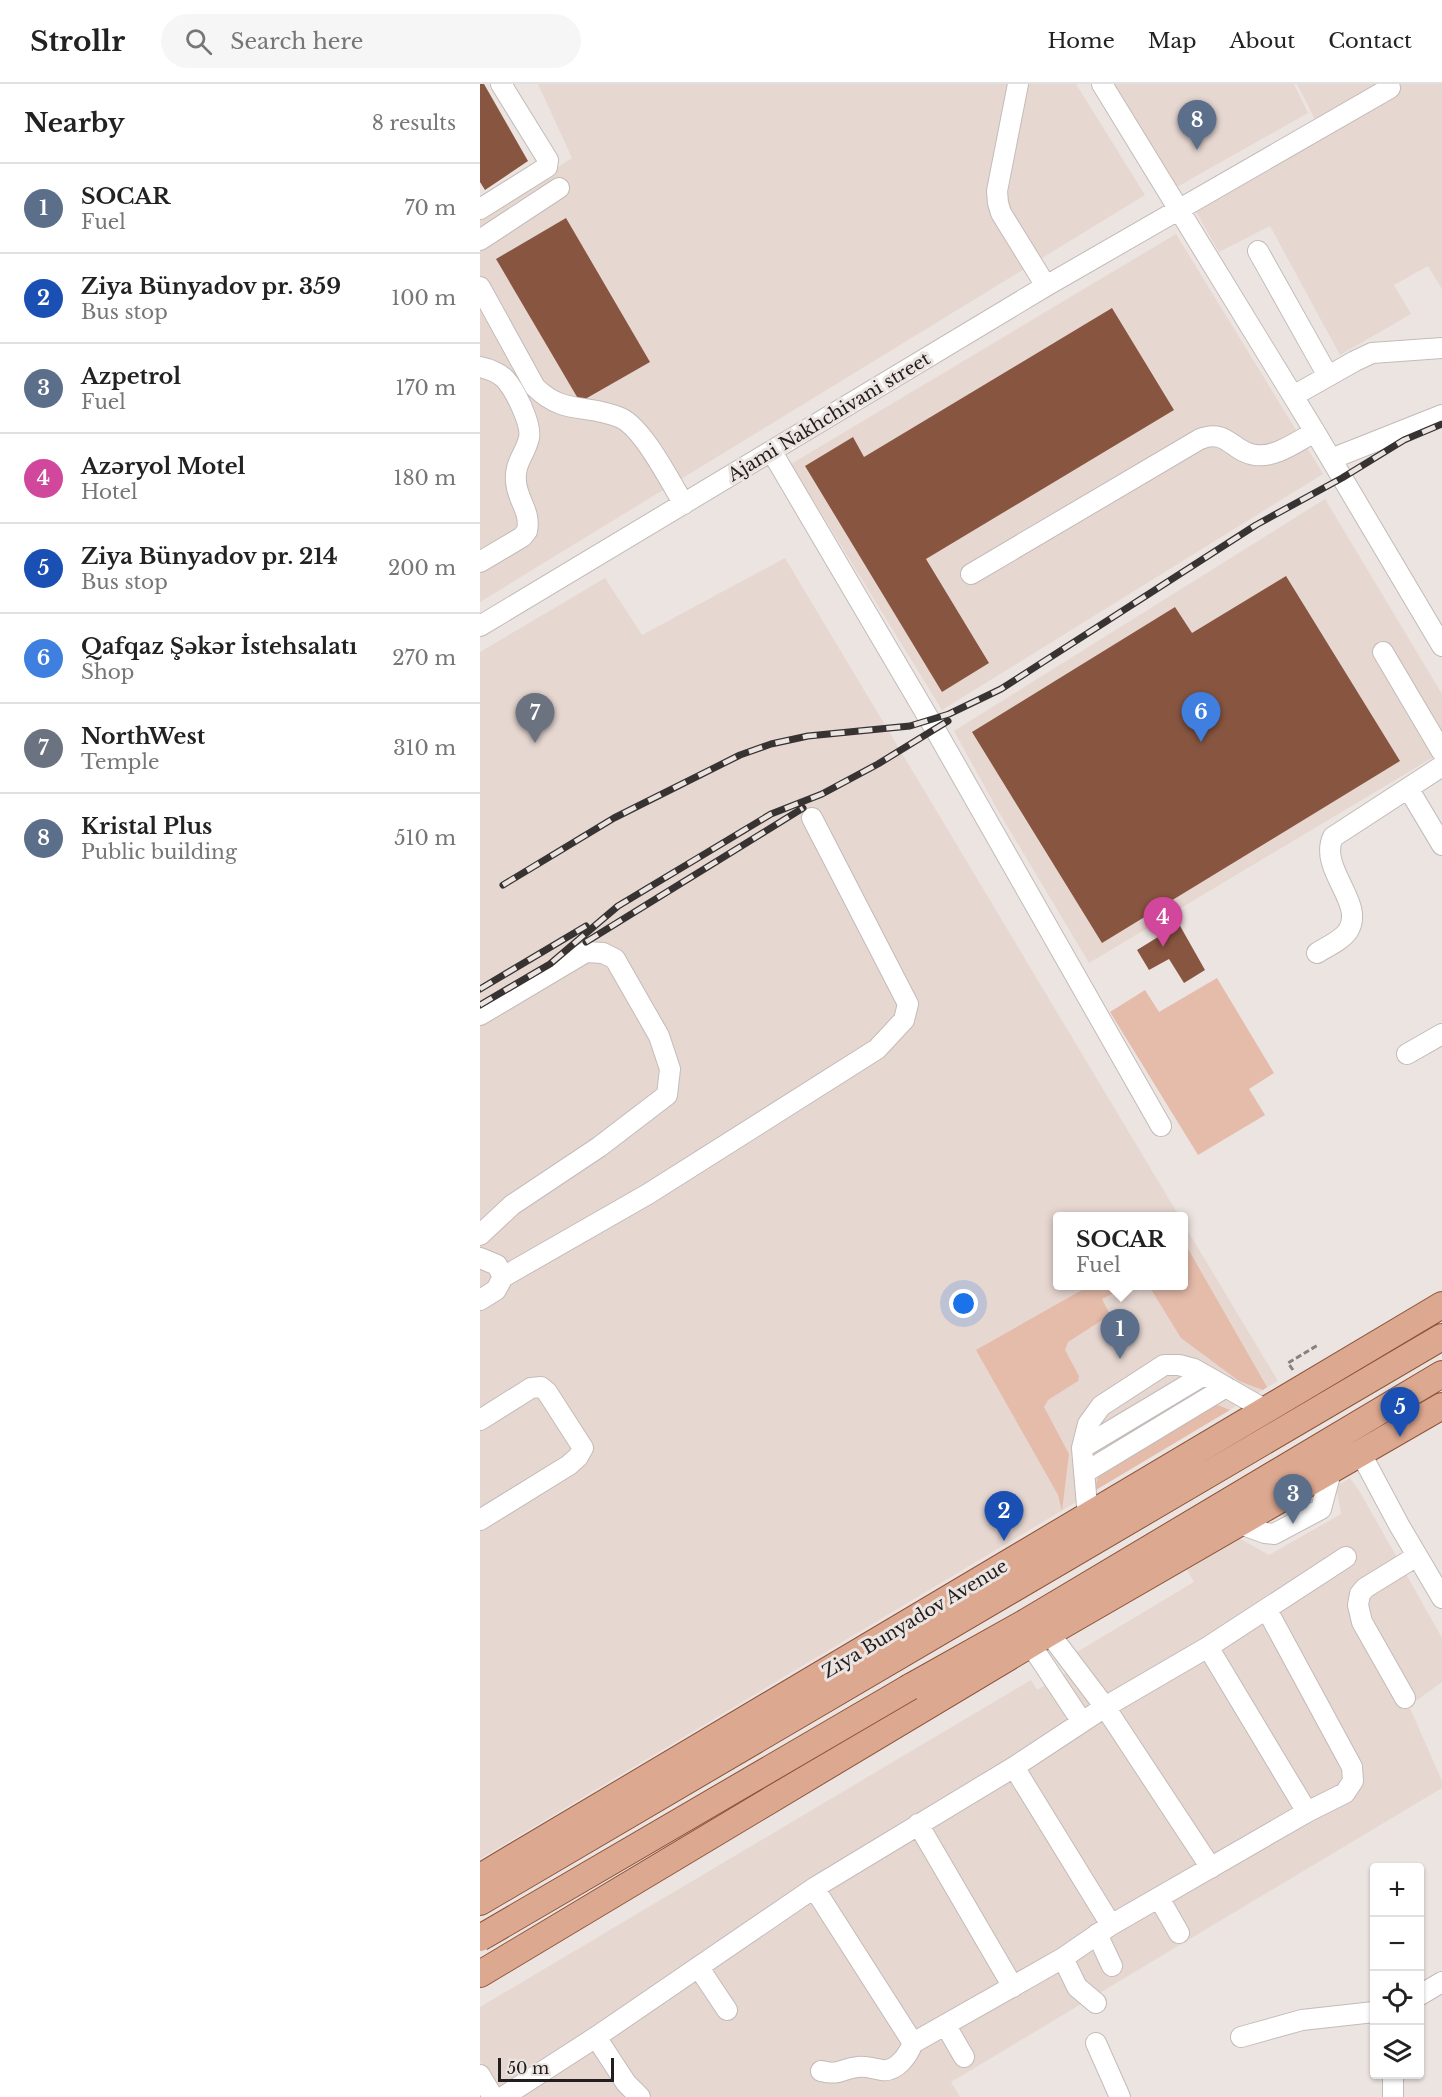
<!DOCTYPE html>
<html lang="en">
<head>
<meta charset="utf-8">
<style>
	:root { --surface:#fff; --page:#f6f6f6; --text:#222; --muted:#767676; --line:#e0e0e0; --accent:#136362 }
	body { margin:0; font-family:"Libre Baskerville",serif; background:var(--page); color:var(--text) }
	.controls { position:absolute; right:18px; bottom:18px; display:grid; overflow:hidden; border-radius:6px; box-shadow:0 2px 4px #0004 }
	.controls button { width:54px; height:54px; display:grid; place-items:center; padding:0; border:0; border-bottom:2px solid var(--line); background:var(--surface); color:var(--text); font:30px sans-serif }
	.scale { position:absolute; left:18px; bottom:15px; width:116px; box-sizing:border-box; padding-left:6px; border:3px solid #211e1d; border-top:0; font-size:16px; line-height:21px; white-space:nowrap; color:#211e1d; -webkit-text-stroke:4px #ece4e1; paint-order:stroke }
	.you { position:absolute; left:484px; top:1220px; width:21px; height:21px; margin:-15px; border:4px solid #fff; border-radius:50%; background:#1a73e8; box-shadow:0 0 0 9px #1a73e833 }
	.badge { display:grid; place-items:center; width:39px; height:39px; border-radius:50%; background:var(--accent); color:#fff; font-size:20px; font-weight:700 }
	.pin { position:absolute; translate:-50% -50px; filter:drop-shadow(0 2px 3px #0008) }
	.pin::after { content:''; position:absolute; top:32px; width:21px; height:18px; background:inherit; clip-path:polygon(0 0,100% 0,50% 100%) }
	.popup { position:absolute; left:573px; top:1128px; width:135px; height:78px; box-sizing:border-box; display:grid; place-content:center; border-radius:6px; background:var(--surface); filter:drop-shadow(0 2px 4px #0005); font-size:20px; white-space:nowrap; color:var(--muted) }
	.popup b { font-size:22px; color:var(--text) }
	.popup::after { content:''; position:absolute; left:50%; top:100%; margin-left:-12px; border:12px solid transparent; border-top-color:var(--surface) }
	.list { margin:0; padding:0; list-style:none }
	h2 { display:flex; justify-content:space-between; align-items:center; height:78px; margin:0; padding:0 24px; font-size:26px }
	h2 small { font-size:20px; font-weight:400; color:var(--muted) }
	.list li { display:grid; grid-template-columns:39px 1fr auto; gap:18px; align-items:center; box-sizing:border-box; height:90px; padding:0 24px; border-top:2px solid var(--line) }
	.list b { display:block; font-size:22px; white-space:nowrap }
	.list p { margin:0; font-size:20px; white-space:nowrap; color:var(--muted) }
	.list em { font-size:20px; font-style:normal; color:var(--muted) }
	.icon { flex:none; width:33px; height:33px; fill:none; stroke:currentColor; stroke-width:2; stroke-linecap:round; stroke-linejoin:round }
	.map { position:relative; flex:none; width:962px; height:2013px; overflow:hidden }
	header { display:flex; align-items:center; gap:36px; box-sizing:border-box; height:84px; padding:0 30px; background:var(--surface); border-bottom:2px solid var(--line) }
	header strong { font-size:28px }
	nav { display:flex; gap:33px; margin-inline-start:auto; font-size:21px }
	.search { width:420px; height:54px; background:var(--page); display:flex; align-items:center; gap:15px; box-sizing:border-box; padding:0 21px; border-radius:33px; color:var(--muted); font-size:22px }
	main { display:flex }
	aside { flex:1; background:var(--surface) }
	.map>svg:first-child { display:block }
</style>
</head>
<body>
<header>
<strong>Strollr</strong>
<div class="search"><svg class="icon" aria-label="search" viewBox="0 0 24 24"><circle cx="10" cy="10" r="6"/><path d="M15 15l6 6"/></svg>Search here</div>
<nav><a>Home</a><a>Map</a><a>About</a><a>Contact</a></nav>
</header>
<main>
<aside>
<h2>Nearby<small>8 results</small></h2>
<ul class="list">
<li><span class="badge" style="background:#5c6f8a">1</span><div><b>SOCAR</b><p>Fuel</p></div><em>70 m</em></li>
<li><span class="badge" style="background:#1a4fb4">2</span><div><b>Ziya Bünyadov pr. 359</b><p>Bus stop</p></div><em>100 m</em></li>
<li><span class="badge" style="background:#5c6f8a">3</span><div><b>Azpetrol</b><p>Fuel</p></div><em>170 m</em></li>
<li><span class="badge" style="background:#d1479c">4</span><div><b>Azəryol Motel</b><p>Hotel</p></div><em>180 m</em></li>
<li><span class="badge" style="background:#1a4fb4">5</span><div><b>Ziya Bünyadov pr. 214</b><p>Bus stop</p></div><em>200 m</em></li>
<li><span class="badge" style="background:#3f7fe0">6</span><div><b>Qafqaz Şəkər İstehsalatı</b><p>Shop</p></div><em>270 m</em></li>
<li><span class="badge" style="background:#6b7280">7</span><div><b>NorthWest</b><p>Temple</p></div><em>310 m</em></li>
<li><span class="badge" style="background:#5c6f8a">8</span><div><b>Kristal Plus</b><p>Public building</p></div><em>510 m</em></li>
</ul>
</aside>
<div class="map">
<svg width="962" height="2013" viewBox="0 0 962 2013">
	<rect width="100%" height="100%" fill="#ece4e1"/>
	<!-- built -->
	<path fill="#e7d7d1" d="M58,0H596L665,111L0,518V134L92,74Z
		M630,0H814L828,29L695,104Z
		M817,0H962V205L948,182L914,201L931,230L860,271L790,142L739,168L716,128L844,53Z
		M696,150L843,390L462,626L311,380Z
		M845,415L962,610V668L609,879L517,725L474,647Z
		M305,474L699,1132H577V1202H703V1139L798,1297L0,1775V568L125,494L162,551Z
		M870,1394L880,1408L962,1554V1598L929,1622L962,1697V1704L471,1998L480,2013H21L0,1978V1923L551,1596L557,1606L599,1581L592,1571L714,1498L706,1484L759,1454L789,1471L861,1430L856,1402Z"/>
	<!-- green -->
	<path fill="#e5bbaa" d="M737,894L794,989L769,1005L785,1031L718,1071L630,928L665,906L679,928Z
		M703,1156L787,1303L783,1306L759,1297L701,1254L669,1202H703Z
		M609,1202H647L622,1215L630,1231L588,1258L585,1266L599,1292L598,1297L568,1316L564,1323L589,1370L582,1427L578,1411L496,1266Z
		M735,1320L750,1326L614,1407L619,1390Z"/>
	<!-- building -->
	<path fill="#885640" d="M0,0H4L48,77L5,106L0,98Z
		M86,134L170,278L100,318L16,175Z
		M632,224L694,326L446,475L509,579L462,608L325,382L373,353L384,373Z
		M806,492L920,677L622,859L492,648L695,523L712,549Z
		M699,840L725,886L704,899L689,875L669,886L657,866Z"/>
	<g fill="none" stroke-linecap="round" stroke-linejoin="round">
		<defs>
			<path id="minor" d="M538,0L517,107L518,119L521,129L566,202
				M622,0L835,348L962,562
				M0,125L67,83L68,76L21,0
				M0,156L79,104
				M778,167L848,292
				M0,203L55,303C84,332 108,319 141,334C164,345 190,398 204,420
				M0,283C9,285 18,288 25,295C35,306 52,340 49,354C45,371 34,379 36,398C38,418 51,427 47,447L42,453L0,478
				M813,312L875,277L892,269L962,264
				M292,368L455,645L681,1042
				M851,375L962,331
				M491,490L720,355C747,344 752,368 775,371C796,374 817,357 835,348
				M0,542L566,202L910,4
				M903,568L962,668
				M928,704L962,761
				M837,869C846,863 861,857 868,847C886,819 838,785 853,753L962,682
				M0,931L106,868L123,869L135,875L179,952L190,985L187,1011L119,1063L32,1121L0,1151
				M927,970L962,950
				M0,1174L17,1181L23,1193L16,1206L0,1216
				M23,1193L168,1110L397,965L424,936L428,920L332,734
				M0,1336L51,1304L61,1303L67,1308L103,1364L98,1373L89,1381L0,1436
				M602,1364L724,1291
				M880,1368L919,1441L962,1514
				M604,1389L746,1303
				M608,1433L602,1364L608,1340L621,1322L684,1281H699L714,1285L786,1326
				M758,1439L785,1449L794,1450L841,1425L852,1384
				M569,1549L625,1623L731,1784
				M551,1561L602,1638
				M728,1563L827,1728
				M925,1614L882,1538L878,1521L880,1510L885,1504L937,1472
				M534,1683L631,1841
				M438,1740L533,1903
				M334,1804L433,1959
				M679,1814L699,1849
				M617,1850L632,1882
				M583,1874L597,1903L616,1919
				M219,1884L247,1926
				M940,1911L962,1898
				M466,1942L484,1973
				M116,1953L146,1999L160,2013
				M761,1953L822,1936L894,1928
				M616,1959L640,2013
				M341,1987C361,1992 362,1984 378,1983C387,1982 394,1985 402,1986C417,1988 428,1971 433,1959L583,1874L631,1841L827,1728L865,1709L873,1697L872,1683L787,1526
				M913,1990V2013
				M0,1991L13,2013
				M23,2013L116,1953L334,1804L534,1683L625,1623L728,1563L866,1473"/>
			<path id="major" d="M430,1603L546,1538L962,1290
				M0,1793L962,1221
				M0,1818L962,1253
				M0,1890L569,1549L962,1322"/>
		</defs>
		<!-- minor casing -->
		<use href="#minor" stroke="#c3bbb8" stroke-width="22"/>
		<!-- major casing -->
		<use href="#major" stroke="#8c5238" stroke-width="28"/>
		<!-- path -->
		<path stroke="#86817f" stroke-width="3" stroke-dasharray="6 3" stroke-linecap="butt" d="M813,1286L808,1279L838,1261"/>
		<!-- minor -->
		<use href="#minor" stroke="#fff" stroke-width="20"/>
		<!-- major -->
		<use href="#major" stroke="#dda890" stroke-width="26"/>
		<defs>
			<path id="rail" d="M23,801L134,734L260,671L291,660L328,652L430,642L469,630L521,605L776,441L862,394L924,356L962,340
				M106,858L323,724
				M0,905L106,842
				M0,921L70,880L138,822L291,730L342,710L398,680L468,637"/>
		</defs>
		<!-- rail casing -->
		<use href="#rail" stroke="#373332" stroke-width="7"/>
		<!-- rail -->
		<use href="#rail" stroke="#ece4e1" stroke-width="4.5" stroke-dasharray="14" stroke-linecap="butt"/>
		<defs>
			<path id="major-bridge" d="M0,1854L430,1603"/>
		</defs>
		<!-- major-bridge casing -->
		<use href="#major-bridge" stroke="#8c5238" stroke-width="28" stroke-linecap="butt"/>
		<!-- major-bridge -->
		<use href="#major-bridge" stroke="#dda890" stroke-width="26"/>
	</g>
	<g text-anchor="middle" stroke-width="6" stroke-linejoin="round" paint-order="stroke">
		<!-- street labels -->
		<g font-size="18" fill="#211e1d" stroke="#ece4e1">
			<text transform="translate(349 333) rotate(-31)" y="6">Ajami Nakhchivani street</text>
			<text transform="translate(435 1535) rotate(-31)" y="6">Ziya Bunyadov Avenue</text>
		</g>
	</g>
</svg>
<div class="controls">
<button>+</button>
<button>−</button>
<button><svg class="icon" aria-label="locate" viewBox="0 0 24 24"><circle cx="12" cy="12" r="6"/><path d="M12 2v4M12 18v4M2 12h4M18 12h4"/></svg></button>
<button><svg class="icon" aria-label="layers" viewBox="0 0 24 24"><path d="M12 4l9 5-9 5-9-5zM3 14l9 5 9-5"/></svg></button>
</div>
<div class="scale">50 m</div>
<div class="you"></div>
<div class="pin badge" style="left:640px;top:1275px;background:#5c6f8a">1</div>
<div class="popup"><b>SOCAR</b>Fuel</div>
<div class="pin badge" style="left:524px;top:1457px;background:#1a4fb4">2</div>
<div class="pin badge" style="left:813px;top:1440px;background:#5c6f8a">3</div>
<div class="pin badge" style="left:683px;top:863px;background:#d1479c">4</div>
<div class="pin badge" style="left:920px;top:1353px;background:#1a4fb4">5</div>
<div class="pin badge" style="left:721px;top:658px;background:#3f7fe0">6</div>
<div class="pin badge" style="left:55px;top:659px;background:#6b7280">7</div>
<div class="pin badge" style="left:717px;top:66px;background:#5c6f8a">8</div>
</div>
</main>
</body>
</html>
